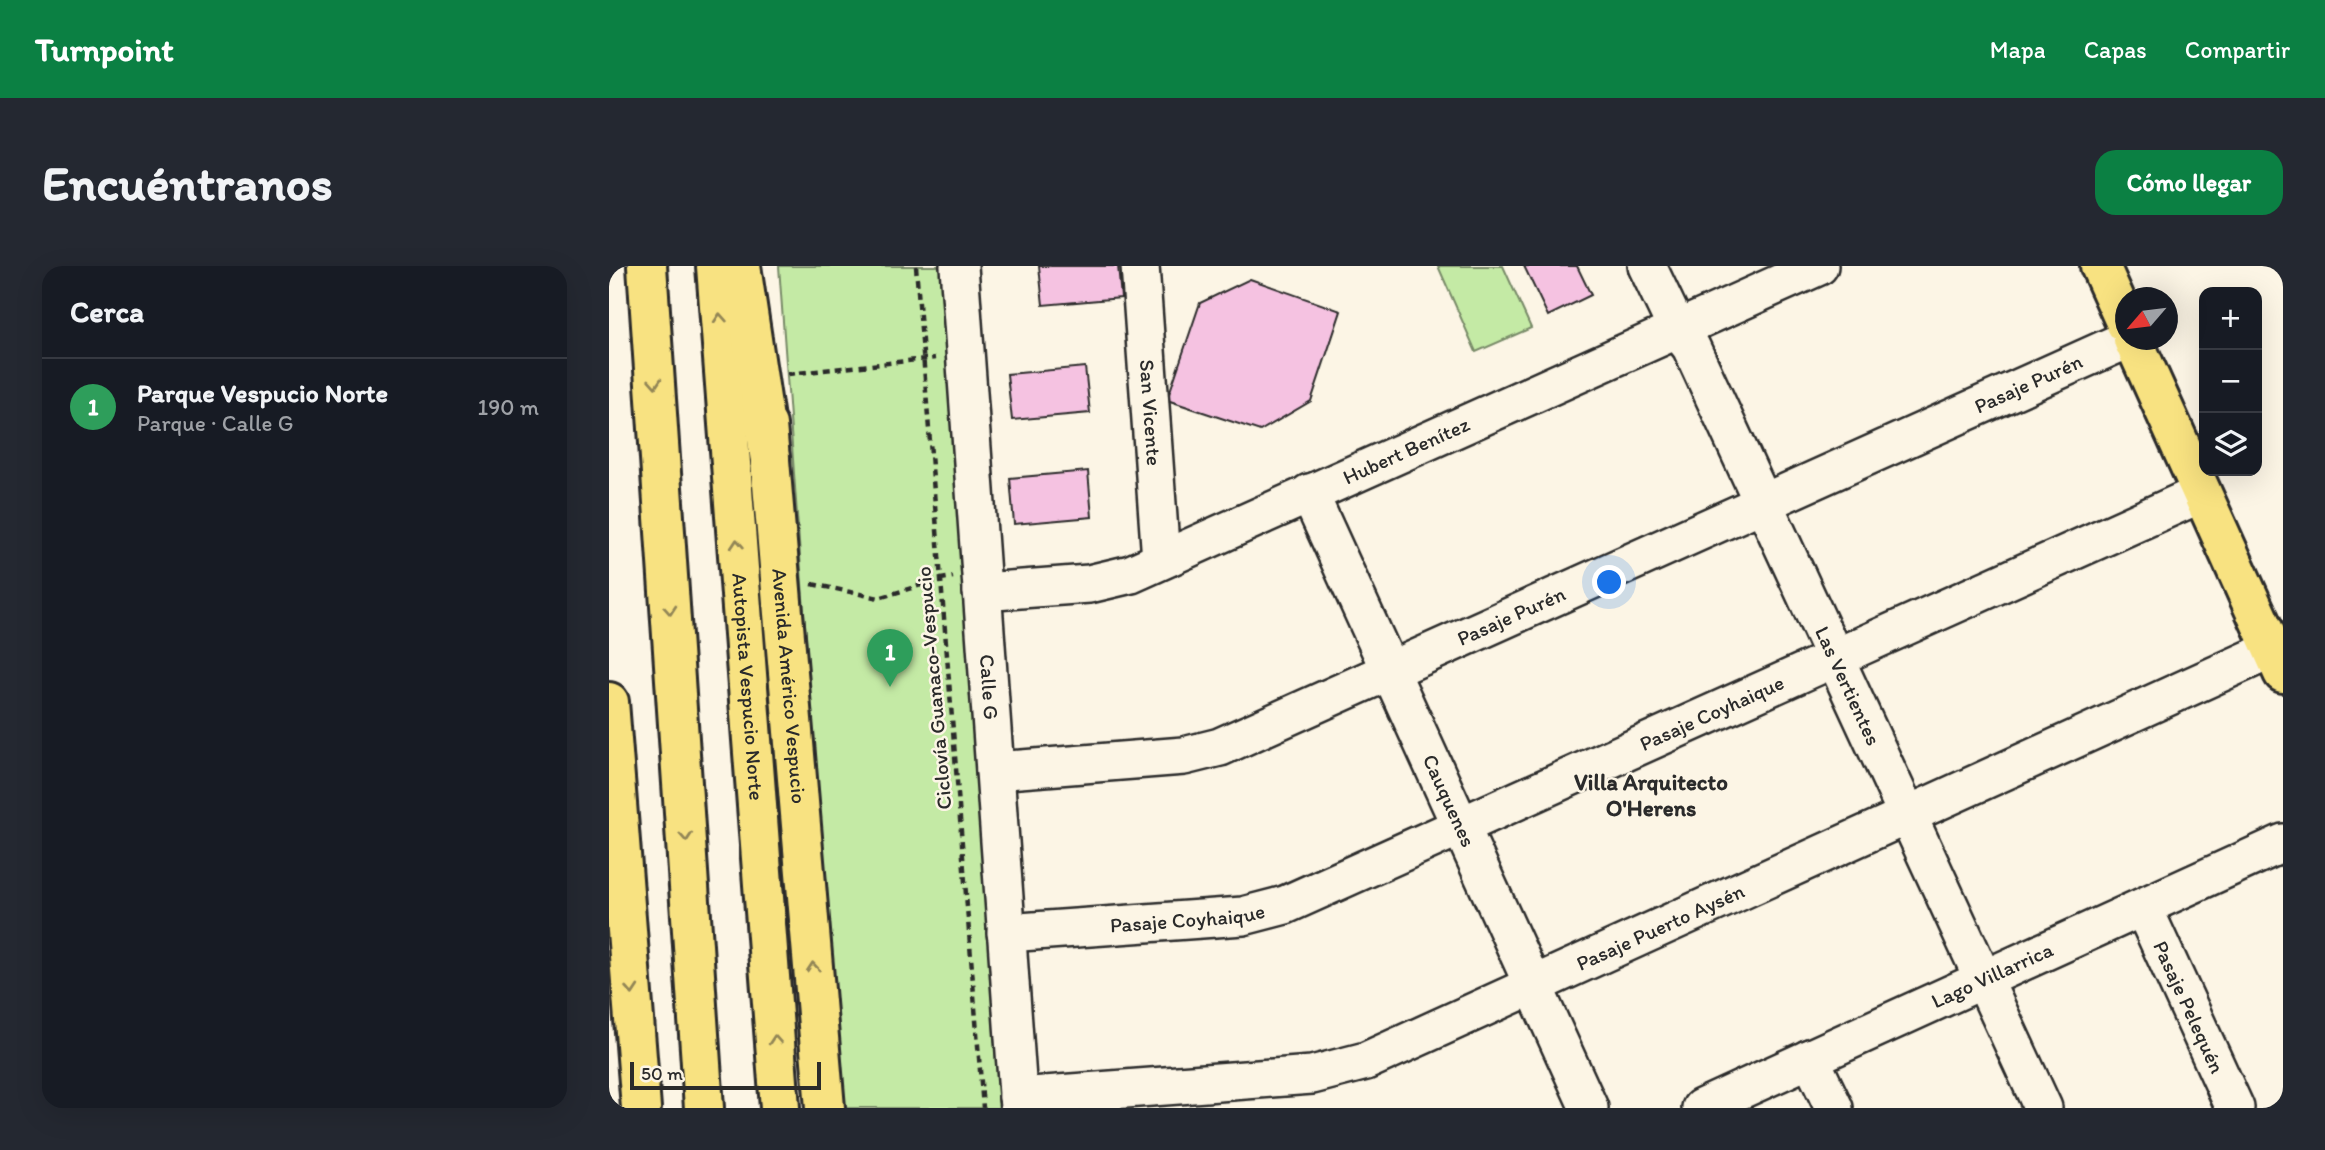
<!DOCTYPE html>
<html lang="es">
<head>
<meta charset="utf-8">
<style>
	:root { --surface:#171b24; --page:#242831; --text:#f1f3f6; --muted:#9ea1a6; --line:#363941; --accent:#0b8043 }
	body { margin:0; font-family:Itim,sans-serif; background:var(--page); color:var(--text) }
	.controls { position:absolute; right:21px; top:21px; display:grid; overflow:hidden; border-radius:14px; box-shadow:0 7px 28px #0002 }
	.controls button { width:63px; height:63px; display:grid; place-items:center; padding:0; border:0; border-bottom:2px solid var(--line); background:var(--surface); color:var(--text); font:35px sans-serif }
	.compass { position:absolute; left:1506px; top:21px; width:63px; height:63px; border-radius:50%; background:var(--surface); box-shadow:0 7px 28px #0002; rotate:242deg }
	.scale { position:absolute; left:21px; bottom:18px; width:191px; box-sizing:border-box; padding-left:7px; border:4px solid #2b2b2b; border-top:0; font-size:19px; line-height:24px; white-space:nowrap; color:#2b2b2b; -webkit-text-stroke:5px #fcf5e5; paint-order:stroke }
	.you { position:absolute; left:1001px; top:317px; width:24px; height:24px; margin:-18px; border:5px solid #fff; border-radius:50%; background:#1a73e8; box-shadow:0 0 0 10px #1a73e833 }
	.badge { display:grid; place-items:center; width:46px; height:46px; border-radius:50%; background:var(--accent); color:#fff; font-size:23px; font-weight:700 }
	.pin { position:absolute; translate:-50% -58px; filter:drop-shadow(0 2px 4px #0008) }
	.pin::after { content:''; position:absolute; top:37px; width:24px; height:21px; background:inherit; clip-path:polygon(0 0,100% 0,50% 100%) }
	.list { margin:0; padding:0; list-style:none }
	h2 { display:flex; justify-content:space-between; align-items:center; height:91px; margin:0; padding:0 28px; font-size:30px }
	h2 small { font-size:23px; font-weight:400; color:var(--muted) }
	.list li { display:grid; grid-template-columns:46px 1fr auto; gap:21px; align-items:center; box-sizing:border-box; height:98px; padding:0 28px; border-top:2px solid var(--line) }
	.list b { display:block; font-size:26px; white-space:nowrap }
	.list p { margin:0; font-size:23px; white-space:nowrap; color:var(--muted) }
	.list em { font-size:23px; font-style:normal; color:var(--muted) }
	.icon { flex:none; width:38px; height:38px; fill:none; stroke:currentColor; stroke-width:2; stroke-linecap:round; stroke-linejoin:round }
	.map { position:relative; flex:none; width:1674px; height:842px; overflow:hidden; border-radius:21px }
	header { display:flex; align-items:center; gap:42px; box-sizing:border-box; height:98px; padding:0 35px; background:var(--accent); color:#fff }
	header strong { font-size:33px }
	nav { display:flex; gap:38px; margin-inline-start:auto; font-size:24px }
	.intro { display:flex; align-items:center; justify-content:space-between; box-sizing:border-box; height:168px; padding:0 42px }
	h1 { margin:0; font-size:49px }
	.button { padding:18px 32px; border-radius:21px; background:var(--accent); color:#fff; font-size:24px; font-weight:700 }
	main { display:flex; gap:42px; padding:0 42px }
	aside { flex:1; background:var(--surface); border-radius:21px; box-shadow:0 7px 28px #0002 }
	.map>svg:first-child { display:block }
</style>
</head>
<body>
<header>
<strong>Turnpoint</strong>
<nav><a>Mapa</a><a>Capas</a><a>Compartir</a></nav>
</header>
<div class="intro"><h1>Encuéntranos</h1><a class="button">Cómo llegar</a></div>
<main>
<aside>
<h2>Cerca<small></small></h2>
<ul class="list">
<li><span class="badge" style="background:#2e9e5b">1</span><div><b>Parque Vespucio Norte</b><p>Parque · Calle G</p></div><em>190 m</em></li>
</ul>
</aside>
<div class="map">
<svg width="1674" height="842" viewBox="0 0 1674 842">
	<rect width="100%" height="100%" fill="#fcf5e5"/>
	<filter id="ink" filterUnits="userSpaceOnUse"><feTurbulence type="fractalNoise" baseFrequency=".0143" numOctaves="2"/><feDisplacementMap in="SourceGraphic" scale="14" xChannelSelector="R" yChannelSelector="G"/><feConvolveMatrix kernelMatrix="1 2 1 2 8 2 1 2 1" color-interpolation-filters="sRGB"/></filter>
	<g filter="url(#ink)">
		<!-- green -->
		<path fill="#c4eaa5" stroke="#788a68" stroke-width="2" d="M170,0H334L390,842H231Z
			M829,0H894L922,62L867,86Z"/>
		<!-- building -->
		<path fill="#f5c2e1" stroke="#2b2b2b" stroke-width="2" d="M430,0H509L512,32L434,39Z
			M915,0H968L982,29L939,50Z
			M641,13L732,45L702,135L651,165L558,134L591,37Z
			M476,101L481,147L403,154L398,108Z
			M479,205L483,251L405,258L401,212Z"/>
		<g fill="none" stroke-linecap="round" stroke-linejoin="round">
			<defs>
				<g id="minor">
					<path id="s1" d="M350,0L410,842"/>
					<path id="s2" d="M531,0L552,294"/>
					<path id="s3" d="M1038,0L1068,63L1082,81L1434,842"/>
					<path id="s4" d="M700,227L980,842"/>
					<path id="s5" d="M373,326L480,318L522,308L1210,0"/>
					<path id="s6" d="M386,505L575,490L611,481L1517,74"/>
					<path id="s7" d="M1534,641L1626,842"/>
					<path id="s8" d="M397,667L634,650L676,639L1593,227"/>
					<path d="M1201,792L1225,842"/>
					<path id="s9" d="M409,831L703,809L757,795L1664,383"/>
					<path id="s10" d="M1092,842L1674,577"/>
				</g>
				<g id="major">
					<path d="M1491,0L1517,58"/>
					<path d="M1524,74L1674,407"/>
					<path id="s11" d="M158,159L216,842"/>
					<path d="M0,436L32,842"/>
				</g>
				<g id="highway">
					<path d="M38,0L95,842"/>
					<path id="s12" d="M107,0L171,842"/>
					<path d="M132,0L161,193"/>
				</g>
			</defs>
			<!-- minor casing -->
			<use href="#minor" stroke="#2b2b2b" stroke-width="42"/>
			<!-- major casing -->
			<use href="#major" stroke="#2b2b2b" stroke-width="44"/>
			<!-- highway casing -->
			<use href="#highway" stroke="#2b2b2b" stroke-width="44"/>
			<!-- path -->
			<path stroke="#2b2b2b" stroke-width="4.5" stroke-dasharray="7 5" stroke-linecap="butt" d="M307,0L374,842
				M179,108L326,92
				M203,318L270,332L332,313L344,311"/>
			<!-- minor -->
			<use href="#minor" stroke="#fcf5e5" stroke-width="37"/>
			<!-- major -->
			<use href="#major" stroke="#f8e281" stroke-width="38"/>
			<!-- highway -->
			<use href="#highway" stroke="#f8e281" stroke-width="38"/>
		</g>
		<!-- one-way arrows -->
		<defs><path id="oneway-chevron" d="M-2-3.5L2.5 0L-2 3.5" fill="none" stroke-width="1.6" stroke-linecap="round" stroke-linejoin="round" transform="scale(1.75)"/></defs>
		<g stroke="#928656">
			<use href="#oneway-chevron" transform="translate(111 52) rotate(-94)"/>
			<use href="#oneway-chevron" transform="translate(46 117) rotate(86)"/>
			<use href="#oneway-chevron" transform="translate(128 278) rotate(-94)"/>
			<use href="#oneway-chevron" transform="translate(61 344) rotate(86)"/>
			<use href="#oneway-chevron" transform="translate(77 571) rotate(86)"/>
			<use href="#oneway-chevron" transform="translate(204 701) rotate(-95)"/>
			<use href="#oneway-chevron" transform="translate(23 724) rotate(85)"/>
			<use href="#oneway-chevron" transform="translate(166 774) rotate(-94)"/>
		</g>
	</g>
	<g text-anchor="middle" stroke-width="5" stroke-linejoin="round" paint-order="stroke">
		<!-- street labels -->
		<g font-size="21" fill="#2b2b2b" stroke="#fcf5e5">
			<text dy="7" stroke="none"><textPath href="#s6" startOffset="1113">Pasaje Purén</textPath></text>
			<text dy="7" stroke="none"><textPath href="#s2" startOffset="147">San Vicente</textPath></text>
			<text dy="7" stroke="none"><textPath href="#s5" startOffset="452">Hubert Benítez</textPath></text>
			<text dy="7" stroke="none"><textPath href="#s6" startOffset="546">Pasaje Purén</textPath></text>
			<text dy="7" stroke="none"><textPath href="#s3" startOffset="466">Las Vertientes</textPath></text>
			<text dy="7" stroke="none"><textPath href="#s12" startOffset="422">Autopista Vespucio Norte</textPath></text>
			<text dy="7" stroke="none"><textPath href="#s11" startOffset="262">Avenida Américo Vespucio</textPath></text>
			<text dy="7" stroke="none"><textPath href="#s1" startOffset="422">Calle G</textPath></text>
			<text transform="translate(325 422) rotate(-95)" y="7">Ciclovía Guanaco-Vespucio</text>
			<text dy="7" stroke="none"><textPath href="#s8" startOffset="749">Pasaje Coyhaique</textPath></text>
			<text dy="7" stroke="none"><textPath href="#s4" startOffset="338">Cauquenes</textPath></text>
			<text dy="7" stroke="none"><textPath href="#s8" startOffset="182">Pasaje Coyhaique</textPath></text>
			<text dy="7" stroke="none"><textPath href="#s9" startOffset="674">Pasaje Puerto Aysén</textPath></text>
			<text dy="7" stroke="none"><textPath href="#s10" startOffset="320">Lago Villarrica</textPath></text>
			<text dy="7" stroke="none"><textPath href="#s7" startOffset="110">Pasaje Pelequén</textPath></text>
		</g>
		<!-- neighbourhood labels -->
		<g font-size="23" font-weight="bold" fill="#2b2b2b" stroke="#fcf5e5">
			<text x="1042" y="524">Villa Arquitecto<tspan x="1042" dy="26">O'Herens</tspan></text>
		</g>
	</g>
</svg>
<div class="controls">
<button>+</button>
<button>−</button>
<button><svg class="icon" aria-label="layers" viewBox="0 0 24 24"><path d="M12 4l9 5-9 5-9-5zM3 14l9 5 9-5"/></svg></button>
</div>
<svg class="compass" viewBox="-18 -18 36 36"><path d="M0-13l5 13h-10z" fill="#e53935"/><path d="M0 13l5-13h-10z" fill="#9ea1a6"/></svg>
<div class="scale">50 m</div>
<div class="you"></div>
<div class="pin badge" style="left:281px;top:421px;background:#2e9e5b">1</div>
</div>
</main>
</body>
</html>
